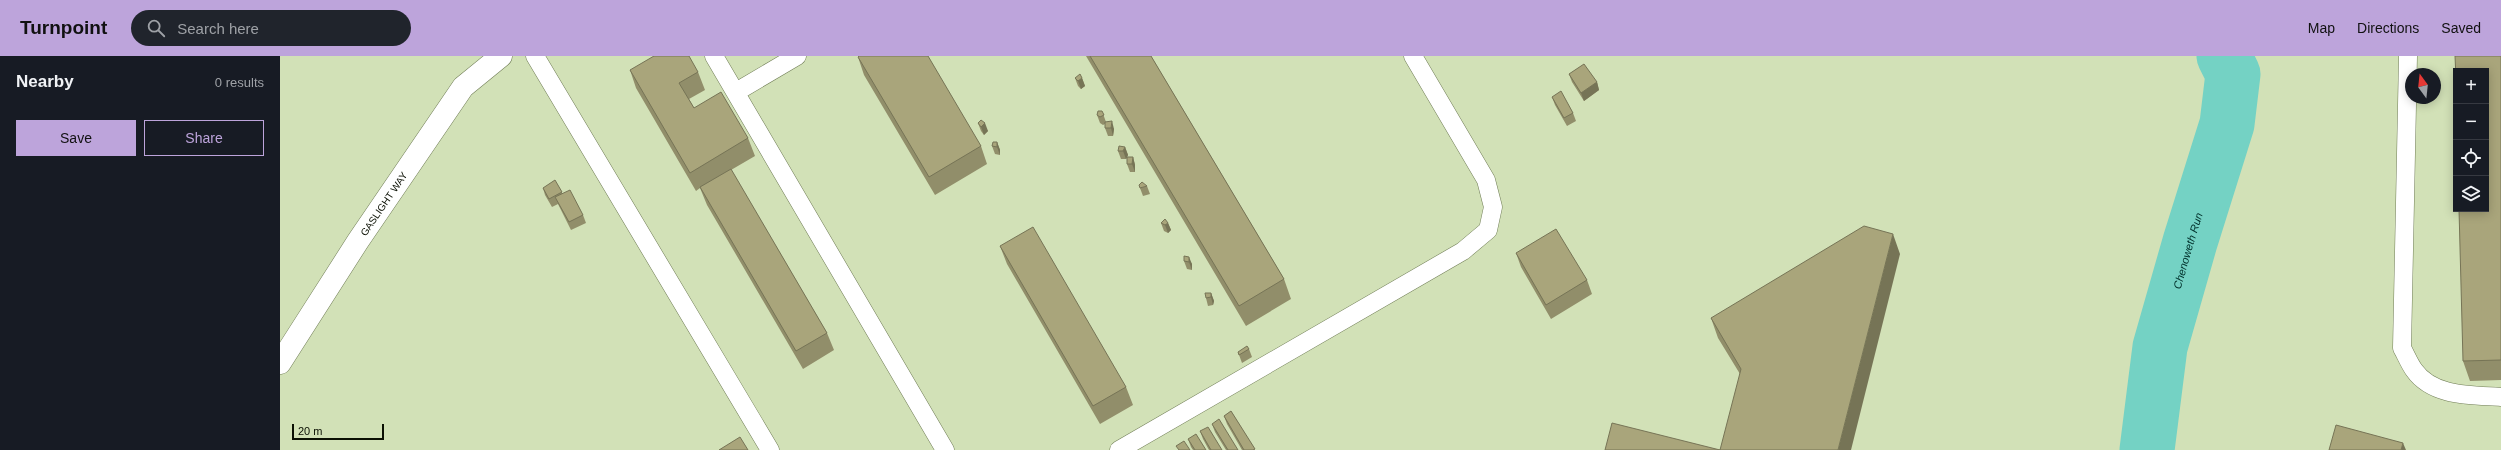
<!DOCTYPE html>
<html lang="en">
<head>
<meta charset="utf-8">
<style>
	:root { --surface:#171b24; --page:#20242c; --text:#f1f3f6; --muted:#9ea1a6; --line:#363941; --accent:#bda4db }
	body { margin:0; font-family:Helvetica,sans-serif; background:var(--page); color:var(--text) }
	.controls { position:absolute; right:12px; top:12px; display:grid; overflow:hidden; border-radius:0px; box-shadow:0 2px 10px #0003 }
	.controls button { width:36px; height:36px; display:grid; place-items:center; padding:0; border:0; border-bottom:1px solid var(--line); background:var(--surface); color:var(--text); font:20px sans-serif }
	.compass { position:absolute; left:2125px; top:12px; width:36px; height:36px; border-radius:50%; background:var(--surface); box-shadow:0 2px 10px #0003; rotate:345deg }
	.scale { position:absolute; left:12px; bottom:10px; width:92px; box-sizing:border-box; padding-left:4px; border:2px solid #0b1003; border-top:0; font-size:11px; line-height:14px; white-space:nowrap; color:#0b1003; -webkit-text-stroke:3px #d2e1b7; paint-order:stroke }
	.list { margin:0; padding:0; list-style:none }
	h2 { display:flex; justify-content:space-between; align-items:center; height:52px; margin:0; padding:0 16px; font-size:17px }
	h2 small { font-size:13px; font-weight:400; color:var(--muted) }
	.actions { display:flex; gap:8px; padding:12px 16px }
	.actions a { flex:1; padding:9px 0; border:1px solid var(--accent); border-radius:0px; text-align:center; font-size:14px; color:var(--accent) }
	.actions .main { background:var(--accent); color:#111 }
	.icon { flex:none; width:22px; height:22px; fill:none; stroke:currentColor; stroke-width:2; stroke-linecap:round; stroke-linejoin:round }
	.map { position:relative; flex:none; width:2221px; height:394px; overflow:hidden }
	header { display:flex; align-items:center; gap:24px; box-sizing:border-box; height:56px; padding:0 20px; background:var(--accent); color:#111 }
	header strong { font-size:19px }
	nav { display:flex; gap:22px; margin-inline-start:auto; font-size:14px }
	.search { width:280px; height:36px; background:var(--page); display:flex; align-items:center; gap:10px; box-sizing:border-box; padding:0 14px; border-radius:22px; color:var(--muted); font-size:15px }
	main { display:flex }
	aside { flex:1; background:var(--surface) }
	.map>svg:first-child { display:block }
</style>
</head>
<body>
<header>
<strong>Turnpoint</strong>
<div class="search"><svg class="icon" aria-label="search" viewBox="0 0 24 24"><circle cx="10" cy="10" r="6"/><path d="M15 15l6 6"/></svg>Search here</div>
<nav><a>Map</a><a>Directions</a><a>Saved</a></nav>
</header>
<main>
<aside>
<h2>Nearby<small>0 results</small></h2>
<ul class="list">
</ul>
<div class="actions"><a class="main">Save</a><a>Share</a></div>
</aside>
<div class="map">
<svg width="2221" height="394" viewBox="0 0 2221 394">
	<rect width="100%" height="100%" fill="#d2e1b7"/>
	<g fill="none" stroke-linecap="round" stroke-linejoin="round">
		<!-- river -->
		<path stroke="#74d2c4" stroke-width="55" id="s1" d="M1867,394L1880,291L1910,186L1947,68L1953,18L1944,0"/>
		<defs>
			<path id="service" d="M255,0L490,394
				M434,0L665,394
				M2128,0L2122,292C2126,299 2129,307 2134,314C2153,341 2191,339 2221,341
				M456,36L517,0
				M839,394L1183,195L1208,174L1213,151L1206,124L1133,0"/>
			<g id="minor">
				<path id="s2" d="M0,307L78,185L183,31L221,0"/>
			</g>
		</defs>
		<!-- service casing -->
		<use href="#service" stroke="#707d56" stroke-width="19"/>
		<!-- minor casing -->
		<use href="#minor" stroke="#707d56" stroke-width="23"/>
		<!-- service -->
		<use href="#service" stroke="#fff" stroke-width="18"/>
		<!-- minor -->
		<use href="#minor" stroke="#fff" stroke-width="22"/>
	</g>
	<!-- wall -->
	<path fill="#918e6a" d="M806,0H871L1004,223L1011,243L966,270Z
		M2221,0V324L2190,325L2183,305Z
		M578,1L701,90L707,108L655,139L584,19Z
		M350,14L418,16L425,34L409,43L414,52L468,82L475,100L451,114L547,277L554,294L523,313L427,149L420,132L416,135L356,32Z
		M1289,18L1317,26L1319,34L1304,45L1292,26Z
		M795,22H802L805,30L801,33L798,30Z
		M1272,41L1293,57L1296,65L1287,70L1275,49Z
		M822,55L826,66L834,73L833,80H828L825,72V68L823,69L820,67L817,59Z
		M698,67L708,75L704,79L701,75Z
		M717,86L720,94V99L715,98L712,90Z
		M845,91L848,99L847,101H853L855,109V116H850L847,108V102L846,103H841L838,95Z
		M867,130L870,138L863,140L860,132Z
		M263,132L282,136V138L303,159L306,167L291,174L278,148L272,151L265,139Z
		M881,167H888L891,174L888,177L884,175Z
		M720,190L846,331L853,349L820,368L727,208Z
		M1236,197L1307,224L1312,238L1271,263L1241,211Z
		M1620,198L1460,318L1438,282L1431,262Z
		M904,200L912,208V214L907,213L904,205Z
		M931,237L934,245L933,249L928,250L926,242Z
		M969,293L972,301L962,307L958,296Z
		M951,355L975,394H962L947,368L944,360Z
		M932,368L958,394H946L935,376Z
		M920,375L942,394H929L923,383Z
		M908,383L926,394H913L911,391Z"/>
	<!-- shaded-wall -->
	<path fill="#767456" d="M802,22L805,30L801,33L798,25Z
		M1317,26L1319,34L1304,45L1301,37Z
		M832,65L834,73L833,80L831,72Z
		M705,67L708,75L704,79L701,71Z
		M717,86L720,94V99L717,91Z
		M845,91L848,99L846,103L843,95Z
		M853,101L855,109V116L852,108Z
		M888,167L891,174L888,177L885,169Z
		M1613,178L1620,198L1571,394H1558Z
		M909,201L912,208V214L909,206Z
		M931,237L934,245L933,249L931,241Z
		M2123,387L2126,394H2121Z"/>
	<!-- building -->
	<path fill="#a9a57b" stroke="#767456" d="M374,0H409L418,16L399,27L414,52L441,36L468,82L410,117L350,14Z
		M579,0H648L701,90L649,121L578,1Z
		M810,0H871L1004,223L959,250Z
		M2175,0H2221V304L2183,305L2179,153H2206V15H2176V22Z
		M1304,8L1317,26L1301,37L1289,18Z
		M800,18L802,22L798,25L795,22Z
		M1281,35L1293,57L1284,62L1272,41Z
		M818,55H822L824,59L820,61L817,59Z
		M701,64L705,67L701,71L698,67Z
		M832,65L831,72H825V66Z
		M713,86H717V91L712,90Z
		M839,90L845,91L843,95H838Z
		M847,101H853L852,108H847Z
		M451,113L547,277L516,295L420,131Z
		M275,124L282,136L269,143L263,132Z
		M862,126L867,130L860,132L859,129Z
		M290,134L303,159L289,166L275,141Z
		M885,163L888,167L885,169L881,167Z
		M1584,170L1613,178L1558,394H1440L1461,313L1431,262Z
		M753,171L846,331L813,350L720,190Z
		M1276,173L1307,224L1266,249L1236,197Z
		M904,200L909,201V206L904,205Z
		M925,237H931V241L926,242Z
		M967,290L969,293L959,299L958,296Z
		M951,355L975,393L973,394H964L944,360Z
		M939,363L958,394H948L932,368Z
		M1332,367L1440,394H1325Z
		M2056,369L2123,387L2121,394H2049Z
		M928,371L942,394H931L920,375Z
		M916,378L926,394H915L908,383Z
		M460,381L468,394H439Z
		M904,385L910,394H899L896,390Z"/>
	<g text-anchor="middle" stroke-width="3" stroke-linejoin="round" paint-order="stroke">
		<!-- street labels -->
		<g font-size="10" fill="#0b1003" stroke="#d2e1b7">
			<text dy="4" stroke="none"><textPath href="#s2" startOffset="190">GASLIGHT WAY</textPath></text>
		</g>
		<!-- water labels -->
		<g font-size="11" font-style="italic" fill="#02322c" stroke="#d2e1b7">
			<text dy="4" stroke="none"><textPath href="#s1" startOffset="204">Chenoweth Run</textPath></text>
		</g>
	</g>
</svg>
<div class="controls">
<button>+</button>
<button>−</button>
<button><svg class="icon" aria-label="locate" viewBox="0 0 24 24"><circle cx="12" cy="12" r="6"/><path d="M12 2v4M12 18v4M2 12h4M18 12h4"/></svg></button>
<button><svg class="icon" aria-label="layers" viewBox="0 0 24 24"><path d="M12 4l9 5-9 5-9-5zM3 14l9 5 9-5"/></svg></button>
</div>
<svg class="compass" viewBox="-18 -18 36 36"><path d="M0-13l5 13h-10z" fill="#e53935"/><path d="M0 13l5-13h-10z" fill="#9ea1a6"/></svg>
<div class="scale">20 m</div>
</div>
</main>
</body>
</html>
